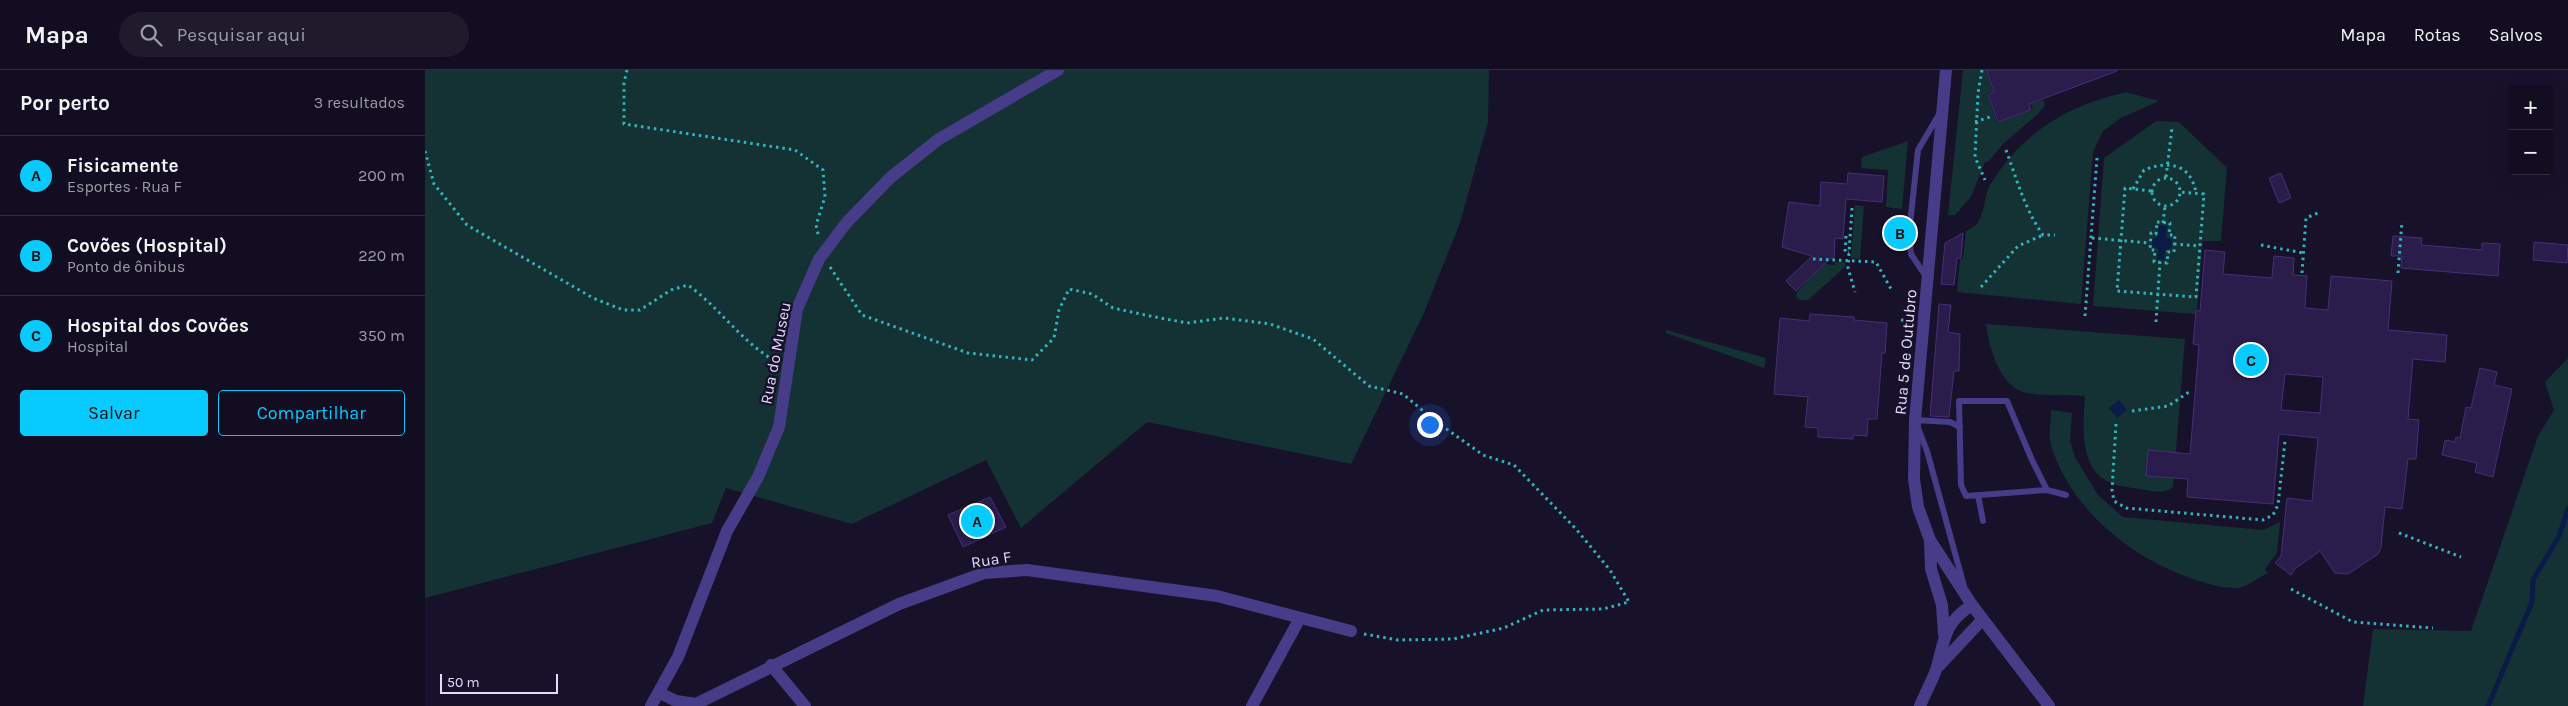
<!DOCTYPE html>
<html lang="pt">
<head>
<meta charset="utf-8">
<style>
	:root { --surface:#120d20; --page:#1f1b2d; --text:#f1f3f6; --muted:#9c9ca5; --line:#312d3e; --accent:#07cafe }
	body { margin:0; font-family:Karla,sans-serif; background:var(--page); color:var(--text) }
	.controls { position:absolute; right:15px; top:15px; display:grid; overflow:hidden; border-radius:5px; box-shadow:0 5px 20px #0002 }
	.controls button { width:45px; height:45px; display:grid; place-items:center; padding:0; border:0; border-bottom:1px solid var(--line); background:var(--surface); color:var(--text); font:25px sans-serif }
	.scale { position:absolute; left:15px; bottom:12px; width:118px; box-sizing:border-box; padding-left:5px; border:2px solid #e2daff; border-top:0; font-size:14px; line-height:18px; white-space:nowrap; color:#e2daff; -webkit-text-stroke:4px #18112a; paint-order:stroke }
	.you { position:absolute; left:1004px; top:354px; width:18px; height:18px; margin:-12px; border:4px solid #fff; border-radius:50%; background:#1a73e8; box-shadow:0 0 0 8px #1a73e833 }
	.badge { display:grid; place-items:center; width:32px; height:32px; border-radius:50%; background:var(--accent); color:#111; font-size:16px; font-weight:700 }
	.pin { position:absolute; translate:-50% -50%; border:2px solid #fff; box-shadow:0 1px 5px #0006 }
	.list { margin:0; padding:0; list-style:none }
	h2 { display:flex; justify-content:space-between; align-items:center; height:65px; margin:0; padding:0 20px; font-size:21px }
	h2 small { font-size:16px; font-weight:400; color:var(--muted) }
	.list li { display:grid; grid-template-columns:32px 1fr auto; gap:15px; align-items:center; box-sizing:border-box; height:80px; padding:0 20px; border-top:1px solid var(--line) }
	.list b { display:block; font-size:19px; white-space:nowrap }
	.list p { margin:0; font-size:16px; white-space:nowrap; color:var(--muted) }
	.list em { font-size:16px; font-style:normal; color:var(--muted) }
	.actions { display:flex; gap:10px; padding:15px 20px }
	.actions a { flex:1; padding:11px 0; border:1px solid var(--accent); border-radius:5px; text-align:center; font-size:18px; color:var(--accent) }
	.actions .main { background:var(--accent); color:#111 }
	.icon { flex:none; width:28px; height:28px; fill:none; stroke:currentColor; stroke-width:2; stroke-linecap:round; stroke-linejoin:round }
	.map { position:relative; flex:none; width:2143px; height:636px; overflow:hidden }
	header { display:flex; align-items:center; gap:30px; box-sizing:border-box; height:70px; padding:0 25px; background:var(--surface); border-bottom:1px solid var(--line) }
	header strong { font-size:24px }
	nav { display:flex; gap:28px; margin-inline-start:auto; font-size:18px }
	.search { width:350px; height:45px; background:var(--page); display:flex; align-items:center; gap:12px; box-sizing:border-box; padding:0 18px; border-radius:28px; color:var(--muted); font-size:19px }
	main { display:flex }
	aside { flex:1; background:var(--surface) }
	.map>svg:first-child { display:block }
</style>
</head>
<body>
<header>
<strong>Mapa</strong>
<div class="search"><svg class="icon" aria-label="search" viewBox="0 0 24 24"><circle cx="10" cy="10" r="6"/><path d="M15 15l6 6"/></svg>Pesquisar aqui</div>
<nav><a>Mapa</a><a>Rotas</a><a>Salvos</a></nav>
</header>
<main>
<aside>
<h2>Por perto<small>3 resultados</small></h2>
<ul class="list">
<li><span class="badge">A</span><div><b>Fisicamente</b><p>Esportes · Rua F</p></div><em>200 m</em></li>
<li><span class="badge">B</span><div><b>Covões (Hospital)</b><p>Ponto de ônibus</p></div><em>220 m</em></li>
<li><span class="badge">C</span><div><b>Hospital dos Covões</b><p>Hospital</p></div><em>350 m</em></li>
</ul>
<div class="actions"><a class="main">Salvar</a><a>Compartilhar</a></div>
</aside>
<div class="map">
<svg width="2143" height="636" viewBox="0 0 2143 636">
	<rect width="100%" height="100%" fill="#18112a"/>
	<!-- green -->
	<path fill="#143134" d="M0,0H1064L1063,52L1035,153L998,245L926,394L722,352L596,458L561,390L427,454L301,418L287,453L0,528Z
		M1538,0H1560L1568,22L1562,24L1572,53L1608,40L1606,34L1618,30L1620,35L1613,44L1579,73L1563,92H1560L1546,127L1530,145H1523Z
		M1701,22L1734,31L1696,48L1678,61L1668,82L1656,234L1532,222L1535,189H1538L1541,161C1545,159 1551,156 1553,152C1560,142 1559,126 1565,115C1598,62 1641,36 1701,22Z
		M1731,51L1754,52L1802,98L1796,171H1778L1772,239H1770V244L1668,236L1679,88Z
		M1483,71L1477,139L1461,137L1463,100L1436,98L1437,87Z
		M1430,135L1439,136L1435,189L1426,188Z
		M1410,192H1420V197L1383,230H1376L1371,227L1372,222L1400,194L1410,195Z
		M1561,254L1760,269L1748,417C1739,425 1727,421 1715,419C1705,418 1692,416 1682,411C1654,398 1658,351 1660,326C1645,325 1611,326 1598,322C1573,313 1564,276 1561,254Z
		M1241,260L1341,288L1339,298L1241,263Z
		M2143,288V636H1938L1948,559L2046,561L2113,366L2129,340L2120,312Z
		M1626,340L1647,343L1645,371L1650,387L1673,425L1698,447L1838,460L1855,452L1852,483L1840,499L1843,503C1834,507 1821,518 1812,518C1798,519 1781,513 1768,509C1706,488 1645,439 1626,375C1623,365 1626,351 1626,340Z"/>
	<!-- water -->
	<path fill="#0b1b48" d="M1734,155L1742,156L1741,167L1747,170L1746,178L1740,180L1739,190L1732,189L1733,179L1727,176V169L1733,166Z
		M1694,330L1702,340L1692,348L1684,338Z"/>
	<g fill="none" stroke-linecap="round" stroke-linejoin="round">
		<!-- stream -->
		<path stroke="#0b1b48" stroke-width="5" d="M2063,636L2107,532L2108,510L2134,466L2143,439"/>
	</g>
	<!-- building -->
	<path fill="#2b1d4b" stroke="#452f77" fill-rule="evenodd" d="M1561,0H1692V1L1604,34L1606,40L1573,52L1563,25L1569,22Z
		M1423,103L1459,106L1457,132L1421,129L1418,169L1410,168L1409,188H1406L1371,221L1361,211L1387,186L1357,177L1364,132L1395,136L1396,112L1422,114Z
		M1856,103L1866,128L1854,133L1844,108Z
		M1538,163L1536,188H1532L1529,215L1516,214L1520,173Z
		M1968,166L1997,168L1996,175L2057,180V173L2075,174L2073,206L1976,198L1977,186H1966Z
		M2109,172L2143,175L2142,193L2108,190Z
		M1780,180L1800,182L1798,204L1847,208L1849,186L1869,188L1868,205L1882,206L1880,238L1903,240L1906,206L1967,211L1963,260L2022,265L2020,292L1988,289L1983,349L1994,350L1991,389H1983L1977,439L1960,437L1956,478L1953,484L1923,504L1910,503L1895,481L1871,498L1866,505L1850,493L1856,486L1862,428L1887,431L1893,368L1854,364L1848,434L1762,427L1763,409L1721,406L1723,380L1765,384L1774,275L1768,274L1771,240L1775,241ZM1860,304L1898,307L1895,343L1856,340Z
		M1514,234L1526,235L1523,262L1535,264L1534,301H1529L1524,347L1505,346Z
		M1385,244L1429,247V250L1462,253L1460,283H1457L1452,349H1443L1442,366L1428,365V369L1393,367V358L1380,357L1383,327L1349,324L1355,248L1384,251Z
		M2055,298L2072,302L2069,315L2087,319L2068,407L2050,402L2052,393L2017,385L2020,370L2030,372L2031,367L2035,368L2041,337L2046,338Z
		M565,427L581,457L538,477L523,445Z"/>
	<g fill="none" stroke-linecap="round" stroke-linejoin="round">
		<!-- path -->
		<path stroke="#31b5bc" stroke-width="3" stroke-dasharray="2.5 4" stroke-linecap="butt" d="M202,0L199,13V54L370,80L398,100L400,127L391,155L394,168
			M1557,0L1553,23L1550,87L1560,110
			M1550,52L1568,46
			M1581,80C1592,110 1600,140 1618,165H1630
			M0,81L9,114L42,155L168,228L198,240H215L246,220L263,215C295,238 317,273 352,292
			M1741,107L1747,58
			M1727 122a14 14 0 1 1 28 0a14 14 0 1 1-28 0Z
			M1708,119L1719,100C1744,90 1766,94 1771,123
			M1726,121L1700,118L1692,221L1771,227L1779,124L1755,122
			M1427,138L1423,198L1430,222
			M1732,152L1745,153L1744,165H1750L1749,182H1743L1742,193L1729,192L1730,180H1725L1726,163L1731,164Z
			M1738,153L1740,136
			M1421,166L1420,182H1424
			M1667,168L1725,173
			M1749,174L1775,176
			M1836,175L1878,183
			M1388,189L1451,192L1466,219
			M405,197L437,245L543,283L607,290L629,268L634,240L644,219L667,224L688,238L725,246L762,253L799,248L845,254L888,269L944,316L978,324L1009,350L1058,385L1089,395L1151,459L1185,500L1204,532L1178,539L1118,540L1079,558L1028,569L973,570L939,564
			M1877,203L1881,148L1893,143
			M1973,203L1977,151
			M1556,217L1593,176L1618,165
			M1660,246L1672,88
			M1476,250L1485,251
			M1731,252L1735,192
			M1707,341L1743,336L1764,322
			M1691,354L1687,420L1689,431L1701,438L1838,450L1848,445L1853,435L1860,371
			M1974,463L2036,487
			M1866,519L1928,552L2008,558"/>
		<!-- service -->
		<path stroke="#473c88" stroke-width="6" d="M1502,208L1486,184L1484,164L1493,80L1513,46
			M1535,357L1525,352L1490,350L1502,381L1539,516
			M1622,420L1607,390L1582,331H1534L1536,415L1541,426L1622,420L1641,425
			M1553,425L1558,451"/>
		<!-- minor -->
		<path stroke="#473c88" stroke-width="12" d="M346,595L380,636
			M235,623L251,631L271,634L474,534L559,503L602,500L792,526L926,561
			M827,636L875,548"/>
		<!-- tertiary -->
		<path stroke="#473c88" stroke-width="12" d="M1521,0L1490,350L1489,409L1493,437L1505,470L1547,535L1624,636
			M1505,471L1506,499L1517,535L1519,564
			M1513,597L1557,550
			M226,636L253,587L302,461L333,407L354,357L372,239L394,189L422,152L466,107L514,69L633,0
			M1495,636C1500,623 1508,610 1512,597C1520,568 1519,553 1547,535"/>
	</g>
	<g text-anchor="middle" stroke-width="5" stroke-linejoin="round" paint-order="stroke">
		<!-- street labels -->
		<g font-size="16" fill="#e2daff" stroke="#18112a">
			<text transform="translate(1480 282) rotate(-85)" y="6">Rua 5 de Outubro</text>
			<text transform="translate(350 283) rotate(-79)" y="6">Rua do Museu</text>
			<text transform="translate(566 489) rotate(-9)" y="6">Rua F</text>
		</g>
	</g>
</svg>
<div class="controls">
<button>+</button>
<button>−</button>
</div>
<div class="scale">50 m</div>
<div class="you"></div>
<div class="pin badge" style="left:552px;top:451px">A</div>
<div class="pin badge" style="left:1475px;top:163px">B</div>
<div class="pin badge" style="left:1826px;top:290px">C</div>
</div>
</main>
</body>
</html>
